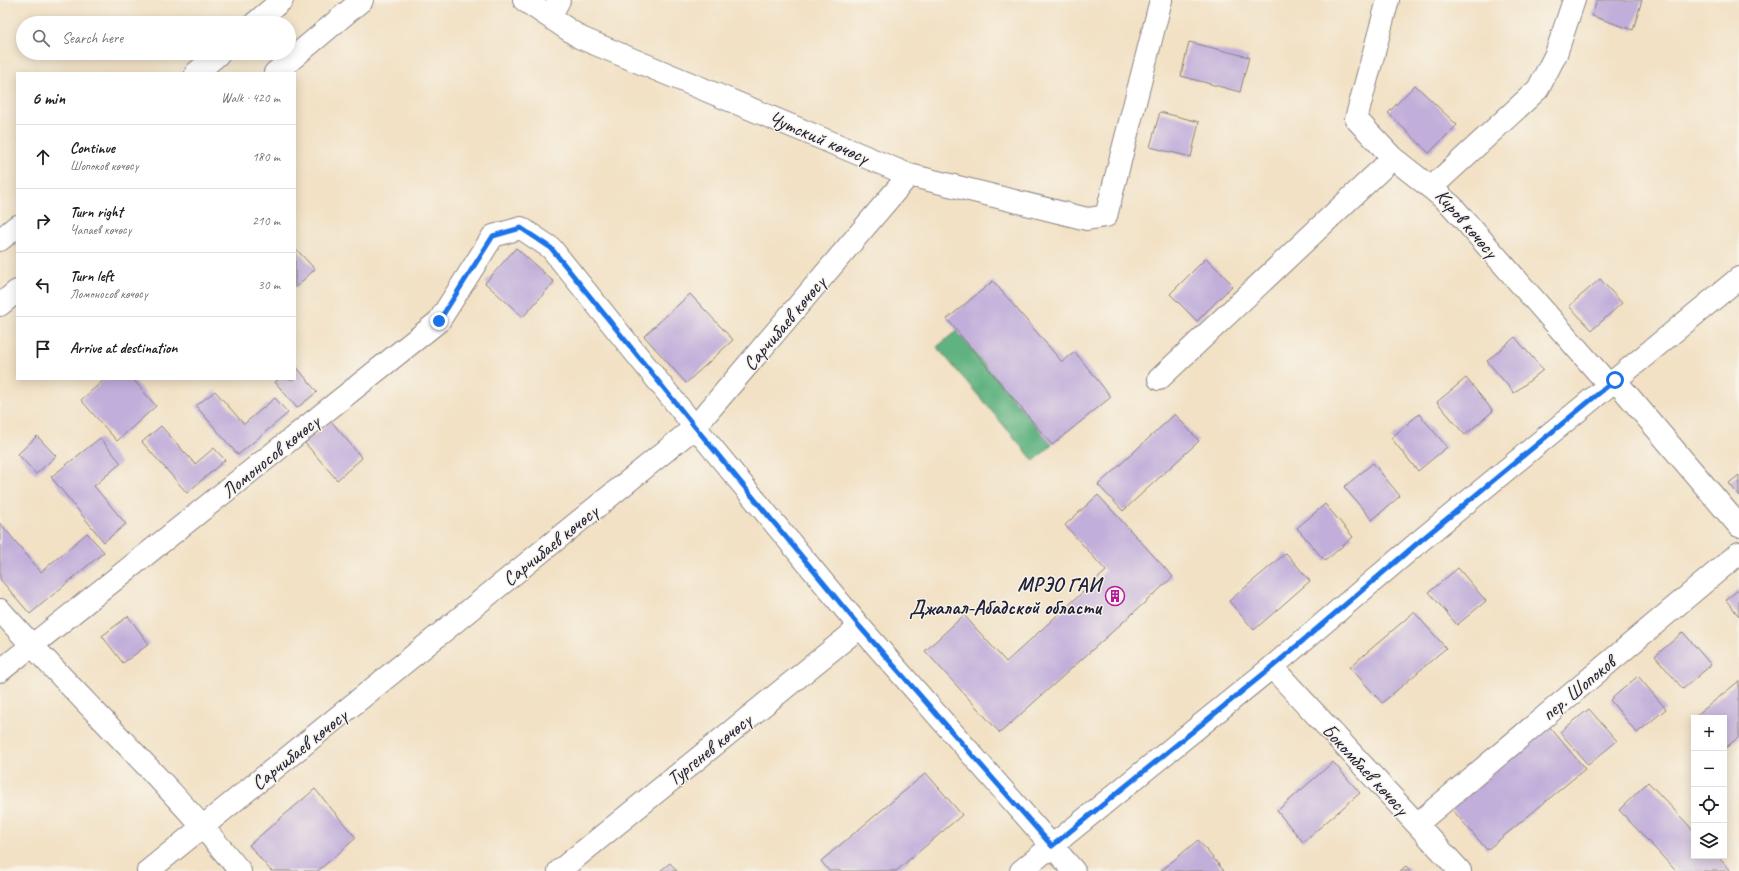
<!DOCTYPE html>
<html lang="en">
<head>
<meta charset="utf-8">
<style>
	:root { --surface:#fff; --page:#f2f2f2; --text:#202124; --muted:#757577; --line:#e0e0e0 }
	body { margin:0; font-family:Caveat,sans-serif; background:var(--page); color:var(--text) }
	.controls { position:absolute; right:12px; bottom:12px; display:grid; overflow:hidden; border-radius:0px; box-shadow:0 2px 10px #0003 }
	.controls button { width:36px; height:36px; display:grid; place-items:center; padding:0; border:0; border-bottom:1px solid var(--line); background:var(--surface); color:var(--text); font:20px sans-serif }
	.stop { position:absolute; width:12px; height:12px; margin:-9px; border:3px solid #1a73e8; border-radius:50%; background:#fff }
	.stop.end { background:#1a73e8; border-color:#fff; box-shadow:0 1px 4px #0008 }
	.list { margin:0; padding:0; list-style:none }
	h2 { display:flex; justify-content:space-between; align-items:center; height:52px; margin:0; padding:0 16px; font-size:17px }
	h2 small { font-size:13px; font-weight:400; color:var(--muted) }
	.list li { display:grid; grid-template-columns:26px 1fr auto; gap:12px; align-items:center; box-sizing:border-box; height:64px; padding:0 16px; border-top:1px solid var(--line) }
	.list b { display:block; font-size:15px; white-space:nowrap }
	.list p { margin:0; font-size:13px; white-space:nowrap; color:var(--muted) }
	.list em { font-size:13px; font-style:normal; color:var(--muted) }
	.icon { flex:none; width:22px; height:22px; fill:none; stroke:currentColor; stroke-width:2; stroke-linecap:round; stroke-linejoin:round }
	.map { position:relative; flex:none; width:1739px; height:871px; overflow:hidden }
	.search { position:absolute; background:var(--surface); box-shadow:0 2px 10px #0003; left:16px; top:16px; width:280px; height:44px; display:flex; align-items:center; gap:10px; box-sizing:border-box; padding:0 14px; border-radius:22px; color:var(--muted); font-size:15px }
	.panel { position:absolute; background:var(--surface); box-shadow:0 2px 10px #0003; left:16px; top:72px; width:280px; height:308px; border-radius:0px }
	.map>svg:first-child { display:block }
</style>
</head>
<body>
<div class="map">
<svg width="1739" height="871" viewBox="0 0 1739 871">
	<rect width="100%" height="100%" fill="#f7f3e8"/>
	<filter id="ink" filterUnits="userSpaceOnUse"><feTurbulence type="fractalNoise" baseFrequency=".025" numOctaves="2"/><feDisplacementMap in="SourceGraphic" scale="8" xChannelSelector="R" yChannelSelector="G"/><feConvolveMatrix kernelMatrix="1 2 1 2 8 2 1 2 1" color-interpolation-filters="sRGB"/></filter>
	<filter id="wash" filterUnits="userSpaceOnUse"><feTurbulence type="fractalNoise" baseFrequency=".012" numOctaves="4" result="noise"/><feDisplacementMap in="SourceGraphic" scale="16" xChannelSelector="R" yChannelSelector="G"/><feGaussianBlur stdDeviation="0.9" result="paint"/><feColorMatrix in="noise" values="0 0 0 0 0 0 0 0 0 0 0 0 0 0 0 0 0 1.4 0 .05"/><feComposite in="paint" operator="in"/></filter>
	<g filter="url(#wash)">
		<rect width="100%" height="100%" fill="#f2e1c5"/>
		<!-- forest -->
		<path fill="#60b280" stroke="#416a5e" d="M956,331L1052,445L1034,461L937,347Z"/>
		<g id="blocks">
			<!-- building -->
			<path fill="#c1aeda" d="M1597,0H1642L1633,30L1592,16Z
				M1189,42L1249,57L1240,92L1181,76Z
				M1415,85L1457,125L1429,153L1388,113Z
				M1160,112L1199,122L1191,157L1150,147Z
				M295,248L315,269L295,288Z
				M516,248L554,282L523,317L485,283Z
				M1206,258L1233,285L1197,321L1170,294Z
				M1600,279L1622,303L1592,330L1569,306Z
				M993,281L1062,362L1075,352L1111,397L1052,445L947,319Z
				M690,294L733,340L686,383L644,336Z
				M1515,337L1543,370L1514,393L1487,361Z
				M295,365L317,392L297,408L275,382L279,379H295Z
				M1466,378L1493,411L1465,435L1437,402Z
				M105,379H133L156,406L117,441L81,400Z
				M215,391L244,424L275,398L288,413L238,455L196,406Z
				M1175,414L1199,441L1123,511L1098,485Z
				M1419,414L1447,447L1418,471L1391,438Z
				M331,421L362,458L337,480L305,443Z
				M161,426L195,464L214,448L225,460L187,493L142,442Z
				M37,436L56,456L36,474L18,454Z
				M100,438L121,463L94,486L126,524L104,542L51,477Z
				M1373,463L1400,496L1372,520L1344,487Z
				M1739,475V496L1729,483Z
				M1098,495L1173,577L1000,733L925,651L964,615L1006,662L1106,571L1065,525Z
				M1325,504L1353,537L1325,561L1297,528Z
				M0,523L41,572L87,533L104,552L30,614L0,579Z
				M1286,553L1310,581L1254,630L1229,601Z
				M1458,568L1486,601L1457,625L1429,592Z
				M1739,589V616L1726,600Z
				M1414,612L1446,648L1382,703L1350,667Z
				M128,616L149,644L123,663L102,636Z
				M1683,632L1711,665L1683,689L1655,656Z
				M1638,676L1666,709L1637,733L1610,700Z
				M1739,681V737L1724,749V718H1699L1697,715Z
				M1589,709L1617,741L1588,765L1560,732Z
				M1549,726L1585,769L1487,850L1451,808Z
				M1333,762L1360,793L1303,842L1277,811Z
				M926,773L962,815L896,871H829L821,861Z
				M1648,782L1694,831V856H1717L1731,871H1676L1619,810Z
				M315,789L356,838L318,871H271L249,845Z
				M1198,840L1224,871H1161Z
				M670,863L677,871H660Z
				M1406,866L1411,871H1400Z"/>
		</g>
	</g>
	<g filter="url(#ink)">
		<use href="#blocks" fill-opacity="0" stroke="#8a8280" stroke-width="1"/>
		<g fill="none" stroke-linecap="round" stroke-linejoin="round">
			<defs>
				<path id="minor" d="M524,0L581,38L909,175L1087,219L1106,216L1161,0
					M1388,0L1356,119L1393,158L1431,188
					M1574,0L1556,54L1538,89L1431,188L1452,206L1609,385
					M550,17L559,0
					M255,23L282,0
					M196,73L220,53
					M275,73L362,0
					M0,240L17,226
					M0,305L17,291
					M1159,379L1393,158
					M1615,380L1739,526
					M0,610C78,698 165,779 240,871
					M1272,667L1460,871
					M0,671L439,321L493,236L521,228L551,248L695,427L860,627L1074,871
					M1417,824L1739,553
					M148,871L695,427L909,175
					M559,871L860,627
					M1021,871L1272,667L1420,541L1739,278"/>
			</defs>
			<!-- minor casing -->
			<use href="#minor" stroke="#8a8280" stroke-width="24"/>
			<!-- minor -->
			<use href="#minor" stroke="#fff" stroke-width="22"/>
		</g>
	</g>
	<g fill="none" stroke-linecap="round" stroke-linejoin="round" filter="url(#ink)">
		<!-- route -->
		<path stroke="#1a73e8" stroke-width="5" d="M439,321L493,236L521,228L551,248L695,427L860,627L1052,846L1272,667L1420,541L1615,380"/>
	</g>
	<!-- icons -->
	<defs>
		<symbol id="building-ring" viewBox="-11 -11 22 22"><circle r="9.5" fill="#f7f3e8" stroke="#b5179e" stroke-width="1.5"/><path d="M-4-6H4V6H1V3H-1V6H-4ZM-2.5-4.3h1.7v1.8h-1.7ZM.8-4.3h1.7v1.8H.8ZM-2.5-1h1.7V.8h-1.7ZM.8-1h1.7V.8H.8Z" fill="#b5179e"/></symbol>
	</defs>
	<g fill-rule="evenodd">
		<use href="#building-ring" x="1104" y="585" width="22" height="22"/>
	</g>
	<g text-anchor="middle" stroke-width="3" stroke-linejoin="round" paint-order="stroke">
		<!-- street labels -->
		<g font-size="20" fill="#22223b" stroke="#f7f3e8">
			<text transform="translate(819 137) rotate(23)" y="7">Чутский көчөсү</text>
			<text transform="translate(1467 223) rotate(49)" y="7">Киров көчөсү</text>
			<text transform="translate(784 323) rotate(-50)" y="7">Сарчибаев көчөсү</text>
			<text transform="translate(270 456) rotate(-39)" y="7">Ломоносов көчөсү</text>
			<text transform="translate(550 545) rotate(-39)" y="7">Сарчибаев көчөсү</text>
			<text transform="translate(1578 688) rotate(-40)" y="7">пер. Шопоков</text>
			<text transform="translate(299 749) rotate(-39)" y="7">Сарчибаев көчөсү</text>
			<text transform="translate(709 749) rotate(-39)" y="7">Тургенев көчөсү</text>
			<text transform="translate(1366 769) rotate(47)" y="7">Бокомбаев көчөсү</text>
		</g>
		<!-- poi labels -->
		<g font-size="20" font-weight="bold" fill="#22223b" stroke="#f7f3e8" text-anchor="end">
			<text x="1101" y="591">МРЭО ГАИ<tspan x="1101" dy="23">Джалал-Абадской области</tspan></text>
		</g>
	</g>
</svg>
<div class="controls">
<button>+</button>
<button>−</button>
<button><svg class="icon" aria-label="locate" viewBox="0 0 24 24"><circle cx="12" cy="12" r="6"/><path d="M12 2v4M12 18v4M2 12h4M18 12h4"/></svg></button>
<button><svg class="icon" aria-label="layers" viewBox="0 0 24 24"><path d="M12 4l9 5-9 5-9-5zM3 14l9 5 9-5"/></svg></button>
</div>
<div class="stop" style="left:1615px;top:380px"></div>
<div class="stop end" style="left:439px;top:321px"></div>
<div class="search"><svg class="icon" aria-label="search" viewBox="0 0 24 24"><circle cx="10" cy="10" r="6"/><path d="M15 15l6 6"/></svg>Search here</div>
<section class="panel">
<h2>6 min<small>Walk · 420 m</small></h2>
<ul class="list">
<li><svg class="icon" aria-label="ahead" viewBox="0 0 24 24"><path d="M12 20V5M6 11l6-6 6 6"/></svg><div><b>Continue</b><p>Шопоков көчөсү</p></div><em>180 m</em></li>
<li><svg class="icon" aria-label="right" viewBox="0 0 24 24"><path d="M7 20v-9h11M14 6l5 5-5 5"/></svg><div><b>Turn right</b><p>Чапаев көчөсү</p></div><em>210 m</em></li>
<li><svg class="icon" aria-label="left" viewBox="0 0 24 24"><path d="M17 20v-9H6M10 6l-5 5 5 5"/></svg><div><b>Turn left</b><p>Ломоносов көчөсү</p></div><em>30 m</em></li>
<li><svg class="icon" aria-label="arrive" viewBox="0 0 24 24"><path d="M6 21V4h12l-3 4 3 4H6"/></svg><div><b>Arrive at destination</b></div></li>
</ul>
</section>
</div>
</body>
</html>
